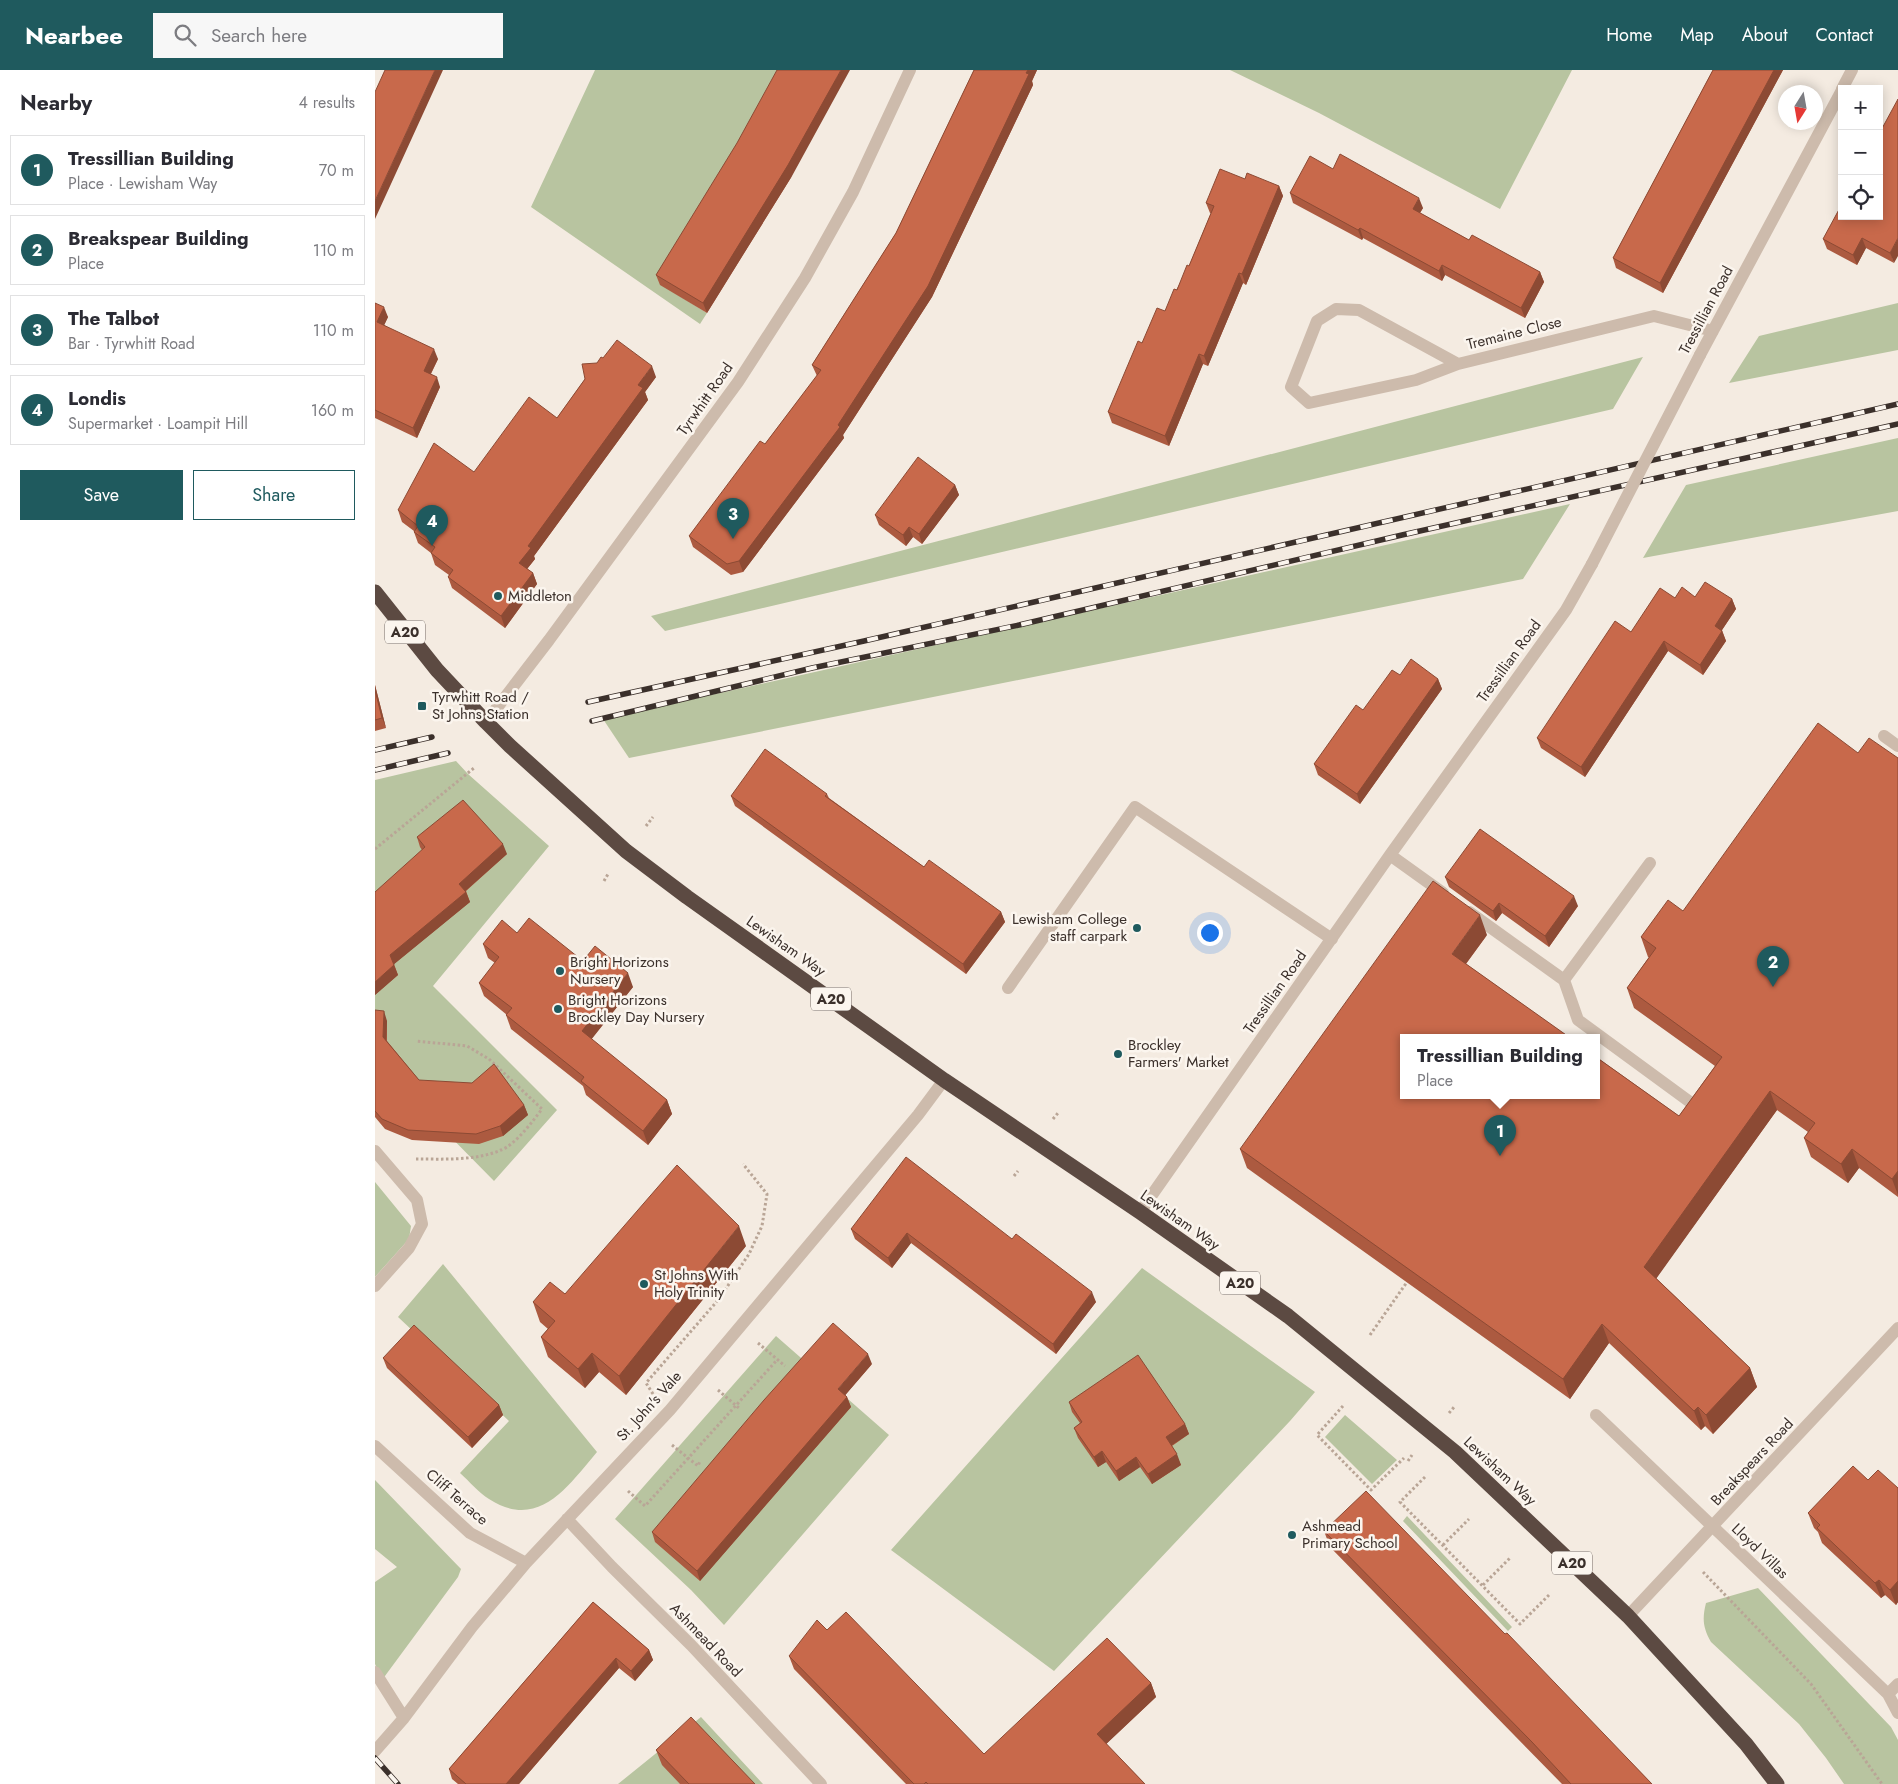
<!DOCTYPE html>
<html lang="en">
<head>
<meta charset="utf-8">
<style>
	:root { --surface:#fff; --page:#f7f7f7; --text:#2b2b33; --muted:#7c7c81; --line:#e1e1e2; --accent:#1f5a5e }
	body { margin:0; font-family:Jost,sans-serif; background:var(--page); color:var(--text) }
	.controls { position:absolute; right:15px; top:15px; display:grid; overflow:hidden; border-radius:0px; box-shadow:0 2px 12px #0003 }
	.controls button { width:45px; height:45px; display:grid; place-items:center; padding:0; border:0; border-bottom:1px solid var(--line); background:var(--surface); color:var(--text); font:25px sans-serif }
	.compass { position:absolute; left:1403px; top:15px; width:45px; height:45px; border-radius:50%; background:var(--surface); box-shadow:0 2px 12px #0003; rotate:191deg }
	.you { position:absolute; left:834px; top:862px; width:18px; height:18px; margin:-12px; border:4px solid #fff; border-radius:50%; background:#1a73e8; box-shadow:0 0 0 8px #1a73e833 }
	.badge { display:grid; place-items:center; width:32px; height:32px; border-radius:50%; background:var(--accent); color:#fff; font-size:16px; font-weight:700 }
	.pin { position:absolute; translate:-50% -41px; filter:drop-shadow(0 1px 2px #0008) }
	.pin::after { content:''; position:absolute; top:26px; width:18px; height:15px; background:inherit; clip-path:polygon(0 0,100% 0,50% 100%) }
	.popup { position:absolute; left:1025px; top:964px; width:200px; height:65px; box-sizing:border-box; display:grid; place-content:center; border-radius:0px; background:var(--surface); filter:drop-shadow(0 1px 4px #0005); font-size:16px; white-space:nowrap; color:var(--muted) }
	.popup b { font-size:19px; color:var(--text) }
	.popup::after { content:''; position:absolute; left:50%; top:100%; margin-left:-10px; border:10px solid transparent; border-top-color:var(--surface) }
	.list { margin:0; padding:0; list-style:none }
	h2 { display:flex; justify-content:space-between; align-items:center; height:65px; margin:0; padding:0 20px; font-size:21px }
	h2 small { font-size:16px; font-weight:400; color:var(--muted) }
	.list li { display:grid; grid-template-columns:32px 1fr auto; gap:15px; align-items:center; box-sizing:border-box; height:70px; margin:0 10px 10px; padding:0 10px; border:1px solid var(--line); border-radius:0px }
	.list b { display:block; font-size:19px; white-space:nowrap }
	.list p { margin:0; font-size:16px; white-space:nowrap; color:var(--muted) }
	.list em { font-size:16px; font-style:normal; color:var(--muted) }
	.actions { display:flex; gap:10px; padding:15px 20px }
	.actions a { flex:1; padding:11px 0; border:1px solid var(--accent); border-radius:0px; text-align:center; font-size:18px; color:var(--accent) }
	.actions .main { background:var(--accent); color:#fff }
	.icon { flex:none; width:28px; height:28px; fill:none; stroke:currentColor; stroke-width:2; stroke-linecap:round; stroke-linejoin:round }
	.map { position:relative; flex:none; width:1523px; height:1714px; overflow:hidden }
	header { display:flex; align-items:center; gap:30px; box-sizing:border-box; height:70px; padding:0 25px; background:var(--accent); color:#fff }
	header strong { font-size:24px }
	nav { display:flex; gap:28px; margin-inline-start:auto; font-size:18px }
	.search { width:350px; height:45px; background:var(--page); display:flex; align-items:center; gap:12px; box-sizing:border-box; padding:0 18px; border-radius:0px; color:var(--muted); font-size:19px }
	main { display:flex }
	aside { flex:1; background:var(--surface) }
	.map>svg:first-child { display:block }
</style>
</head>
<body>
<header>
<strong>Nearbee</strong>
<div class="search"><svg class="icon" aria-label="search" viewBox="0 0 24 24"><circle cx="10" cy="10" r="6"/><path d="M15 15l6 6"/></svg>Search here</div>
<nav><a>Home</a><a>Map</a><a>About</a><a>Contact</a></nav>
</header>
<main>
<aside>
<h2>Nearby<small>4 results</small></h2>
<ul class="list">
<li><span class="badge">1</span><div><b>Tressillian Building</b><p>Place · Lewisham Way</p></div><em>70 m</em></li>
<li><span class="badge">2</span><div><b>Breakspear Building</b><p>Place</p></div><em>110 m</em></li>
<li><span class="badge">3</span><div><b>The Talbot</b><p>Bar · Tyrwhitt Road</p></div><em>110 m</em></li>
<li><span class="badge">4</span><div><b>Londis</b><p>Supermarket · Loampit Hill</p></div><em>160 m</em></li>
</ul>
<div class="actions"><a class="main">Save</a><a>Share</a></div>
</aside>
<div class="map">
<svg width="1523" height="1714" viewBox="0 0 1523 1714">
	<rect width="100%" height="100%" fill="#f4ebe1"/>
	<!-- green -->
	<path fill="#b8c4a0" d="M220,0H411L369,77L418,103L405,125L285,214L332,243L325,254L156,137Z
		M855,0H1197L1125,139L944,43Z
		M1523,233V280L1354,313L1384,266Z
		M1268,287L1238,339L290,561L276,546Z
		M1523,368V441L1268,488L1311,415Z
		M1195,434L1148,509L254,688L228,649Z
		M81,691L93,704L174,776L58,916L182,1040L119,1111L0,990V710Z
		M0,1112L36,1156L34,1169L0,1207Z
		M68,1194L222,1382C193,1416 164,1461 114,1429C104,1423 94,1411 85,1403L134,1351L23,1247Z
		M767,1198L940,1322L915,1351L679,1601L516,1480Z
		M401,1266L514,1365L349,1555L316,1520L240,1449Z
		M970,1345L1022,1390L997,1414L950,1367Z
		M0,1410L86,1499L83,1507L7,1610L0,1594V1512L22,1497L0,1479Z
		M1032,1446L1137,1557L1133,1561L1028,1451Z
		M1383,1518L1516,1657L1523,1670V1714H1469L1451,1688L1424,1654L1336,1572C1328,1558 1327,1549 1331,1533Z
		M326,1647L388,1714H243Z"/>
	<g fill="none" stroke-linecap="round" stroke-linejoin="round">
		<!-- path -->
		<path stroke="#b9a596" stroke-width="3" stroke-dasharray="2.5 2.5" stroke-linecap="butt" d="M271,756L278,747
			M0,779L99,698
			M229,811L233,804
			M678,1049L683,1043
			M41,1089C68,1089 101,1091 126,1080C140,1075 158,1051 167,1039L114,989L92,976L41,971
			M639,1106L643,1101
			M995,1265L1032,1212
			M383,1273L410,1296
			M343,1320L365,1339
			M278,1324L271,1313L344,1229L374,1184L387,1156L392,1124L368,1094
			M968,1336L942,1365L996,1420L1029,1388
			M1074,1343L1080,1336
			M297,1375L323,1396L325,1391
			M1033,1391L1037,1385
			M1050,1407L1025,1432L1145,1554L1174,1525
			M253,1421L270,1436L402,1290
			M1068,1475L1094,1449
			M1328,1502L1436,1614L1507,1714
			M1108,1515L1135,1488"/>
		<!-- minor -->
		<path stroke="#cdbbac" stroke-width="12" d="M1467,19L1477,0
			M1325,285L1467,20
			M1083,294L1041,310L934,333L916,317L942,251L961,239L984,240L1083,294L1279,246L1338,261
			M111,652L174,570L363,312L430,208L478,122L535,0
			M1509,666L1523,676
			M1015,785L1068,823
			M1094,842L1189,910L1203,950L1315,1032
			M1189,910L1275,793
			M633,918L760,737L957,869
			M0,1081L42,1130L47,1154L34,1178L0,1216
			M765,1142L1015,785L1191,540L1217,494
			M1221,1345L1513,1624L1523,1643
			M0,1376L95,1463L151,1493
			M192,1449L237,1497L316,1575L446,1714
			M1253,1546L1523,1258
			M0,1602L29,1648
			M1513,1624L1523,1614
			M0,1681L29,1648L97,1557L151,1493L295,1340L543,1045L569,1010"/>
		<!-- highway -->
		<path stroke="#5c4a42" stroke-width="15" d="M0,522L62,600L111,652L135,676L251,781L312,827L569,1010L765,1142L913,1246L1080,1382L1253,1546L1371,1674L1402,1714"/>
		<defs>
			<path id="rail" d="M213,632L489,571L1523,334
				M217,651L437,598L644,555L1027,465L1523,354
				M0,680L57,667
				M0,700L73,683
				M0,1688L23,1714"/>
		</defs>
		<!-- rail casing -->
		<use href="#rail" stroke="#3b302b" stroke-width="5.5"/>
		<!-- rail -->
		<use href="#rail" stroke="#fbf5ee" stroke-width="4" stroke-dasharray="11" stroke-linecap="butt"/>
		<!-- minor-bridge -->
		<path stroke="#cdbbac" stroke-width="12" d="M1217,494L1325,285"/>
	</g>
	<!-- wall -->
	<path fill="#ac5a40" d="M599,0H662L657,11L658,15L557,227L468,365L469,368L368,502L356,505L318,477L314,466L390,374L442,306L437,295L521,163Z
		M1338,0H1408L1288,223L1241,198L1238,188Z
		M958,99L1048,138L1045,143L1094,170L1165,202L1169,212L1150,248L1070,205L1067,211L988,168L987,170L918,133L915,123Z
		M417,106L332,243L285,215L281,205Z
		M870,109L904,116L908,126L871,215L868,213L833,296L828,294L794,376L737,353L733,342L767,273L790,241L814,196L836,143H835L831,133Z
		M1504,146L1519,193L1491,178L1482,195L1452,179L1448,169Z
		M0,233L13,247L9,255L63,289L56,304L65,317L42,368L0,348Z
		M281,307L270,322L273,330L159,486L160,489L152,499L158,503L162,514L130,558L77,518L73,507L74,505L60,495L56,483L43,473L39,462V461L27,452L23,440L99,402L182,348L210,309Z
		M580,415L584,425L547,474L538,467L531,476L504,455L500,445Z
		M1300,528L1357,529L1361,539L1347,560L1351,571L1328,605L1293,581L1210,707L1166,678L1162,668L1256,562Z
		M1025,605L1063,609L1067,619L985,734L943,705L939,694L988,640Z
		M0,615L11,658L0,661Z
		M1483,683L1523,688V1127L1484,1098L1473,1113L1436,1087L1429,1068L1433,1062L1402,1040L1281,1208L1375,1298L1382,1317L1338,1364L1330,1356L1326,1360L1234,1273L1195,1329L872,1098L865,1079L1112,865L1091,894L1304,1046L1340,996L1259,938L1252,918L1274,887H1273L1266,867L1308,841Z
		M452,724L454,728L549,797L626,842L630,852L591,904L360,736L356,726Z
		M42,767L132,784L91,821L95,832L19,894L23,905L0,925L47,780L45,777Z
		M1070,807L1203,836L1174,877L1127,843L1121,851L1074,817Z
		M142,863L208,891L258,917L216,969L292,1030L297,1044L273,1075L211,1025L208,1016L136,959L131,945H132L109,926L104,913L120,893L113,888L108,874Z
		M0,940L12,951V971L44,1010L149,1035L153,1045L128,1066L104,1074L37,1070L10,1059L0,1047Z
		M476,1159L637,1169L721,1232L681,1284L536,1173L517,1198L480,1169Z
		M371,1176L251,1325L224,1302L210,1318L173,1287L166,1267L173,1259L165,1252L158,1232Z
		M8,1288L124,1335L128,1345L97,1378L12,1298Z
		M497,1294L470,1325L472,1327L476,1337L325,1511L280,1472L277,1462Z
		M694,1332L810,1354L814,1364L797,1376L806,1395L777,1414L765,1397L744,1411L731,1392L723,1397L703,1368L699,1358L705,1353L697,1342Z
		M1493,1410L1523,1418V1532L1521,1535L1510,1525L1506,1528L1447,1473L1443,1462L1439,1458L1433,1443Z
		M949,1461L1130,1564L1277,1714H1187L955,1477Z
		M218,1532L274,1580L278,1590L260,1611L244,1598L144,1714H83L77,1709L74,1699Z
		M452,1560L609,1684L776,1613L781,1627L731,1674L770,1714H531L419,1599L414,1586Z
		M281,1680L380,1714H305L287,1695Z"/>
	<!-- shaded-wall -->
	<path fill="#8c4a34" d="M60,0H68L0,149V131Z
		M466,0H475L417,106L332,243L328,233Z
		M653,0H662L657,11L658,15L557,227L468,365L469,368L368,502L364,491L463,355Z
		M1399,0H1408L1288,223L1285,213Z
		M904,116L908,126L871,215L867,204Z
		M1044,128L1048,138L1041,149L1038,139Z
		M985,158L988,168L987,170L983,160Z
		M1487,168L1491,178L1482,195L1478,185Z
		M1523,168V186L1519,193L1515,183Z
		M1067,195L1070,205L1067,211L1064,201Z
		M1165,202L1169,212L1150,248L1146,238Z
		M864,203L868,213L833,296L829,286Z
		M9,237L13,247L6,262L2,252Z
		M59,279L63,289L52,311L49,301Z
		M824,284L828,294L794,376L790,366Z
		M277,296L281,307L270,322L273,330L159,486L160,489L148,504L144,493L153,476L263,315Z
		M62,307L65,317L42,368L38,358Z
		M580,415L584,425L547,474L544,464Z
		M534,457L538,467L531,476L528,465Z
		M158,503L162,514L130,558L126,546Z
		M1357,529L1361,539L1343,566L1340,556Z
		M1347,561L1351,571L1328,605L1325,595Z
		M1289,571L1293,581L1210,707L1206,697Z
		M1063,609L1067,619L985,734L982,724Z
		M0,615L11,658L7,648L0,620Z
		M128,774L132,784L87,824L84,814Z
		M91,822L95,832L18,895L15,885Z
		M1199,826L1203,836L1174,877L1170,866Z
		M1124,833L1127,843L1121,851L1118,841Z
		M626,842L630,852L591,904L588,894Z
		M1105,845L1112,865L1084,903L1077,884Z
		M19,895L23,905L0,925V912Z
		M253,903L258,917L212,975L207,961Z
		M9,941L12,951L11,977L8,967Z
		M1395,1021L1402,1040L1276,1216L1269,1197Z
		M292,1030L297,1044L273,1075L268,1061Z
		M149,1035L153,1045L128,1066L125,1056Z
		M1477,1079L1484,1098L1473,1113L1466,1094Z
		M1523,1101V1125L1517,1109Z
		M364,1156L371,1176L251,1325L244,1306Z
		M532,1163L536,1173L517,1198L513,1188Z
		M717,1222L721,1232L681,1284L678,1274Z
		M1227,1254L1234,1273L1195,1329L1188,1309Z
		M217,1283L224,1302L210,1318L203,1299Z
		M493,1284L497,1294L467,1329L463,1319Z
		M1375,1298L1382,1317L1338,1364L1331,1345Z
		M472,1327L476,1337L325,1511L322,1501Z
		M124,1335L128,1345L97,1378L93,1367Z
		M1323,1337L1330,1356L1326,1360L1319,1341Z
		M810,1354L814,1364L794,1377L791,1367Z
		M727,1381L731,1392L723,1397L719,1387Z
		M802,1384L806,1395L777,1414L773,1404Z
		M761,1387L765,1397L744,1411L741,1401Z
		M1504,1510L1510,1525L1506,1528L1500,1513Z
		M1523,1511V1532L1521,1535L1515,1520Z
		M274,1580L278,1590L260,1611L256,1601Z
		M241,1588L244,1598L144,1714H131Z
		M776,1613L781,1627L727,1678L722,1664Z"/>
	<!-- building -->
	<path fill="#c8694b" stroke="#8c4a34" d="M10,0H60L0,131V22Z
		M402,0H466L413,95L328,233L281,205L362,73Z
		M599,0H653L651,3L654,4L553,216L463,355L465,357L364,491L352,494L314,466L385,371L390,374L446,300L437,295L521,163Z
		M1338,0H1399L1285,213L1238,188Z
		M1523,29V168L1515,183L1487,168L1478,185L1448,169L1467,134V146H1504V64Z
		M965,84L1044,128L1038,139L1094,170L1097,165L1165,202L1146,238L1067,195L1064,201L985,158L983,160L915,123L935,86L958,99Z
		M845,99L870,109L872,103L904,116L867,204L864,203L829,286L824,284L790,366L733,342L763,271L767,273L782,238L790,241L799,219L802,220L812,195L814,196L839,136L831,133Z
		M0,233L9,237L2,252L59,279L49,301L62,307L38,358L0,340Z
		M242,270L277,296L263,315L268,318L153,476L156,478L144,493L158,503L126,546L73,507L78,500L56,483L60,477L39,462L43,456L23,440L59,373L99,402L154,327L182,348L210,309L207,294L222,293L226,287L228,288Z
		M543,387L580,415L544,464L534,457L528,465L500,445Z
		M1330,512L1357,529L1340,556L1347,561L1325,595L1289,571L1206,697L1162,668L1240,551L1256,562L1285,518L1300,528L1307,517L1320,527Z
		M1036,589L1063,609L982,724L939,694L981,635L988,640L1017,600L1025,605Z
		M0,620L7,648L0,650Z
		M1443,653L1483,683L1494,668L1523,688V1101L1517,1109L1477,1079L1466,1094L1429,1068L1440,1053L1395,1021L1269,1197L1375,1298L1331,1345L1323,1337L1319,1341L1227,1254L1188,1309L865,1079L1058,811L1105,845L1077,884L1194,967H1029V1025H1221V987L1304,1046L1347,987L1252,918L1281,878L1266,867L1293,830L1308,841Z
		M390,679L452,724L450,726L549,797L554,790L626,842L588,894L356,726Z
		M88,730L128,774L84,814L91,822L15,885L19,895L0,912V822L50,777L42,767Z
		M1105,759L1199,826L1170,866L1124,833L1118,841L1070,807Z
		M154,848L208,891L220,876L253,903L207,961L292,1030L268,1061L206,1011L209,1007L131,945L137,938L104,913L124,887L108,874L127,850L142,863Z
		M0,940L9,941L8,967L44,1010L97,1013L119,994L149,1035L125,1056L101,1064L33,1060L7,1049L0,1041Z
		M531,1087L637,1169L641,1164L717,1222L678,1274L532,1163L513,1188L476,1159Z
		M302,1095L364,1156L244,1306L217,1283L203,1299L166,1267L180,1251L158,1232L175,1212L190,1224Z
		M458,1253L493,1284L463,1319L472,1327L322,1501L277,1462L389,1330Z
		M39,1255L124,1335L93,1367L8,1288Z
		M763,1285L810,1354L791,1367L802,1384L773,1404L761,1387L741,1401L727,1381L719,1387L699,1358L707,1352L694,1332Z
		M1478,1396L1493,1410L1503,1400L1523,1418V1511L1515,1520L1504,1510L1500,1513L1442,1458L1445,1455L1433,1443Z
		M991,1421L1130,1564L1132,1563L1277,1714H1196L1157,1672L949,1461Z
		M218,1532L274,1580L256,1601L241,1588L131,1714H91L74,1699Z
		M471,1542L609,1684L732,1568L776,1613L722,1664L770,1714H553L551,1712L549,1714H539L414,1586L442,1550L452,1560Z
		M316,1647L380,1714H314L281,1680Z"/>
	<!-- markers -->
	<g fill="#1f5a5e" stroke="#fbf5ee" stroke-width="2">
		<circle cx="123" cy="526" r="5"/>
		<rect x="42" y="631" width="10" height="10" rx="2.5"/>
		<circle cx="762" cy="858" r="5"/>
		<circle cx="185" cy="901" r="5"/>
		<circle cx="183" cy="939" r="5"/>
		<circle cx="743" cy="984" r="5"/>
		<circle cx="269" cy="1214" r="5"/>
		<circle cx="917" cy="1465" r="5"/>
	</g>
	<g text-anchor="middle" stroke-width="5" stroke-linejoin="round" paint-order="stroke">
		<!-- shield labels -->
		<g fill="#fbf5ee" stroke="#756b66" stroke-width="1">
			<rect x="10" y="550.5" width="40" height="23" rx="4"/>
			<rect x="436" y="917.5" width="40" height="23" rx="4"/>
			<rect x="845" y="1201.5" width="40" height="23" rx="4"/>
			<rect x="1177" y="1481.5" width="40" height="23" rx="4"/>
		</g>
		<g font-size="14" font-weight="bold" fill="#3b302b">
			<text x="30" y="567">A20</text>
			<text x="456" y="934">A20</text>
			<text x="865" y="1218">A20</text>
			<text x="1197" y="1498">A20</text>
		</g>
		<!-- street labels -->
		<g font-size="15" fill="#3b302b" stroke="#fbf5ee">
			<text transform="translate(1331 240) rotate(-62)" y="5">Tressillian Road</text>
			<text transform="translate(1139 263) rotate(-14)" y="5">Tremaine Close</text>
			<text transform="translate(330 329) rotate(-55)" y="5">Tyrwhitt Road</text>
			<text transform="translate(1134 591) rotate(-54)" y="5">Tressillian Road</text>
			<text transform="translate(411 876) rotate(35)" y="5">Lewisham Way</text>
			<text transform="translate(900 922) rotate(-55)" y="5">Tressillian Road</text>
			<text transform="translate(805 1150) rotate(35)" y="5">Lewisham Way</text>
			<text transform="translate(274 1336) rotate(-48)" y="5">St. John's Vale</text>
			<text transform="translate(1377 1392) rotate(-47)" y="5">Breakspears Road</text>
			<text transform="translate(1125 1401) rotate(43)" y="5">Lewisham Way</text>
			<text transform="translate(82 1427) rotate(41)" y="5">Cliff Terrace</text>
			<text transform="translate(1385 1481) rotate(44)" y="5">Lloyd Villas</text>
			<text transform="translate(331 1570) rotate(46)" y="5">Ashmead Road</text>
		</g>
		<!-- poi labels -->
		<g font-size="15" fill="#3b302b" stroke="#fbf5ee" text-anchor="start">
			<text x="133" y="531">Middleton</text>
			<text x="57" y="632">Tyrwhitt Road /<tspan x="57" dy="17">St Johns Station</tspan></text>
			<text x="752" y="854" text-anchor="end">Lewisham College<tspan x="752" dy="17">staff carpark</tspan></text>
			<text x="195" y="897">Bright Horizons<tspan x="195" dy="17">Nursery</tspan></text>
			<text x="193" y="935">Bright Horizons<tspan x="193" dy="17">Brockley Day Nursery</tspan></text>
			<text x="753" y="980">Brockley<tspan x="753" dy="17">Farmers' Market</tspan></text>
			<text x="279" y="1210">St Johns With<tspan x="279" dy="17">Holy Trinity</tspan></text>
			<text x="927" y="1461">Ashmead<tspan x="927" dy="17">Primary School</tspan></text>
		</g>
	</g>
</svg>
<div class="controls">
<button>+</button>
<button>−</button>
<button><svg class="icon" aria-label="locate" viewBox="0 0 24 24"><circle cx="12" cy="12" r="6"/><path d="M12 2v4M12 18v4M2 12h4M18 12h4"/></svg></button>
</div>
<svg class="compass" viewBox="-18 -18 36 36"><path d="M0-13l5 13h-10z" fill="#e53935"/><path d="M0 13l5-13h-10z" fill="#7c7c81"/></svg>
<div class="you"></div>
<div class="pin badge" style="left:1125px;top:1086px">1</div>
<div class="popup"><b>Tressillian Building</b>Place</div>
<div class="pin badge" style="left:1398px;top:917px">2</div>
<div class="pin badge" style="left:358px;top:469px">3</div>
<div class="pin badge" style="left:57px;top:476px">4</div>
</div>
</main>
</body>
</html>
